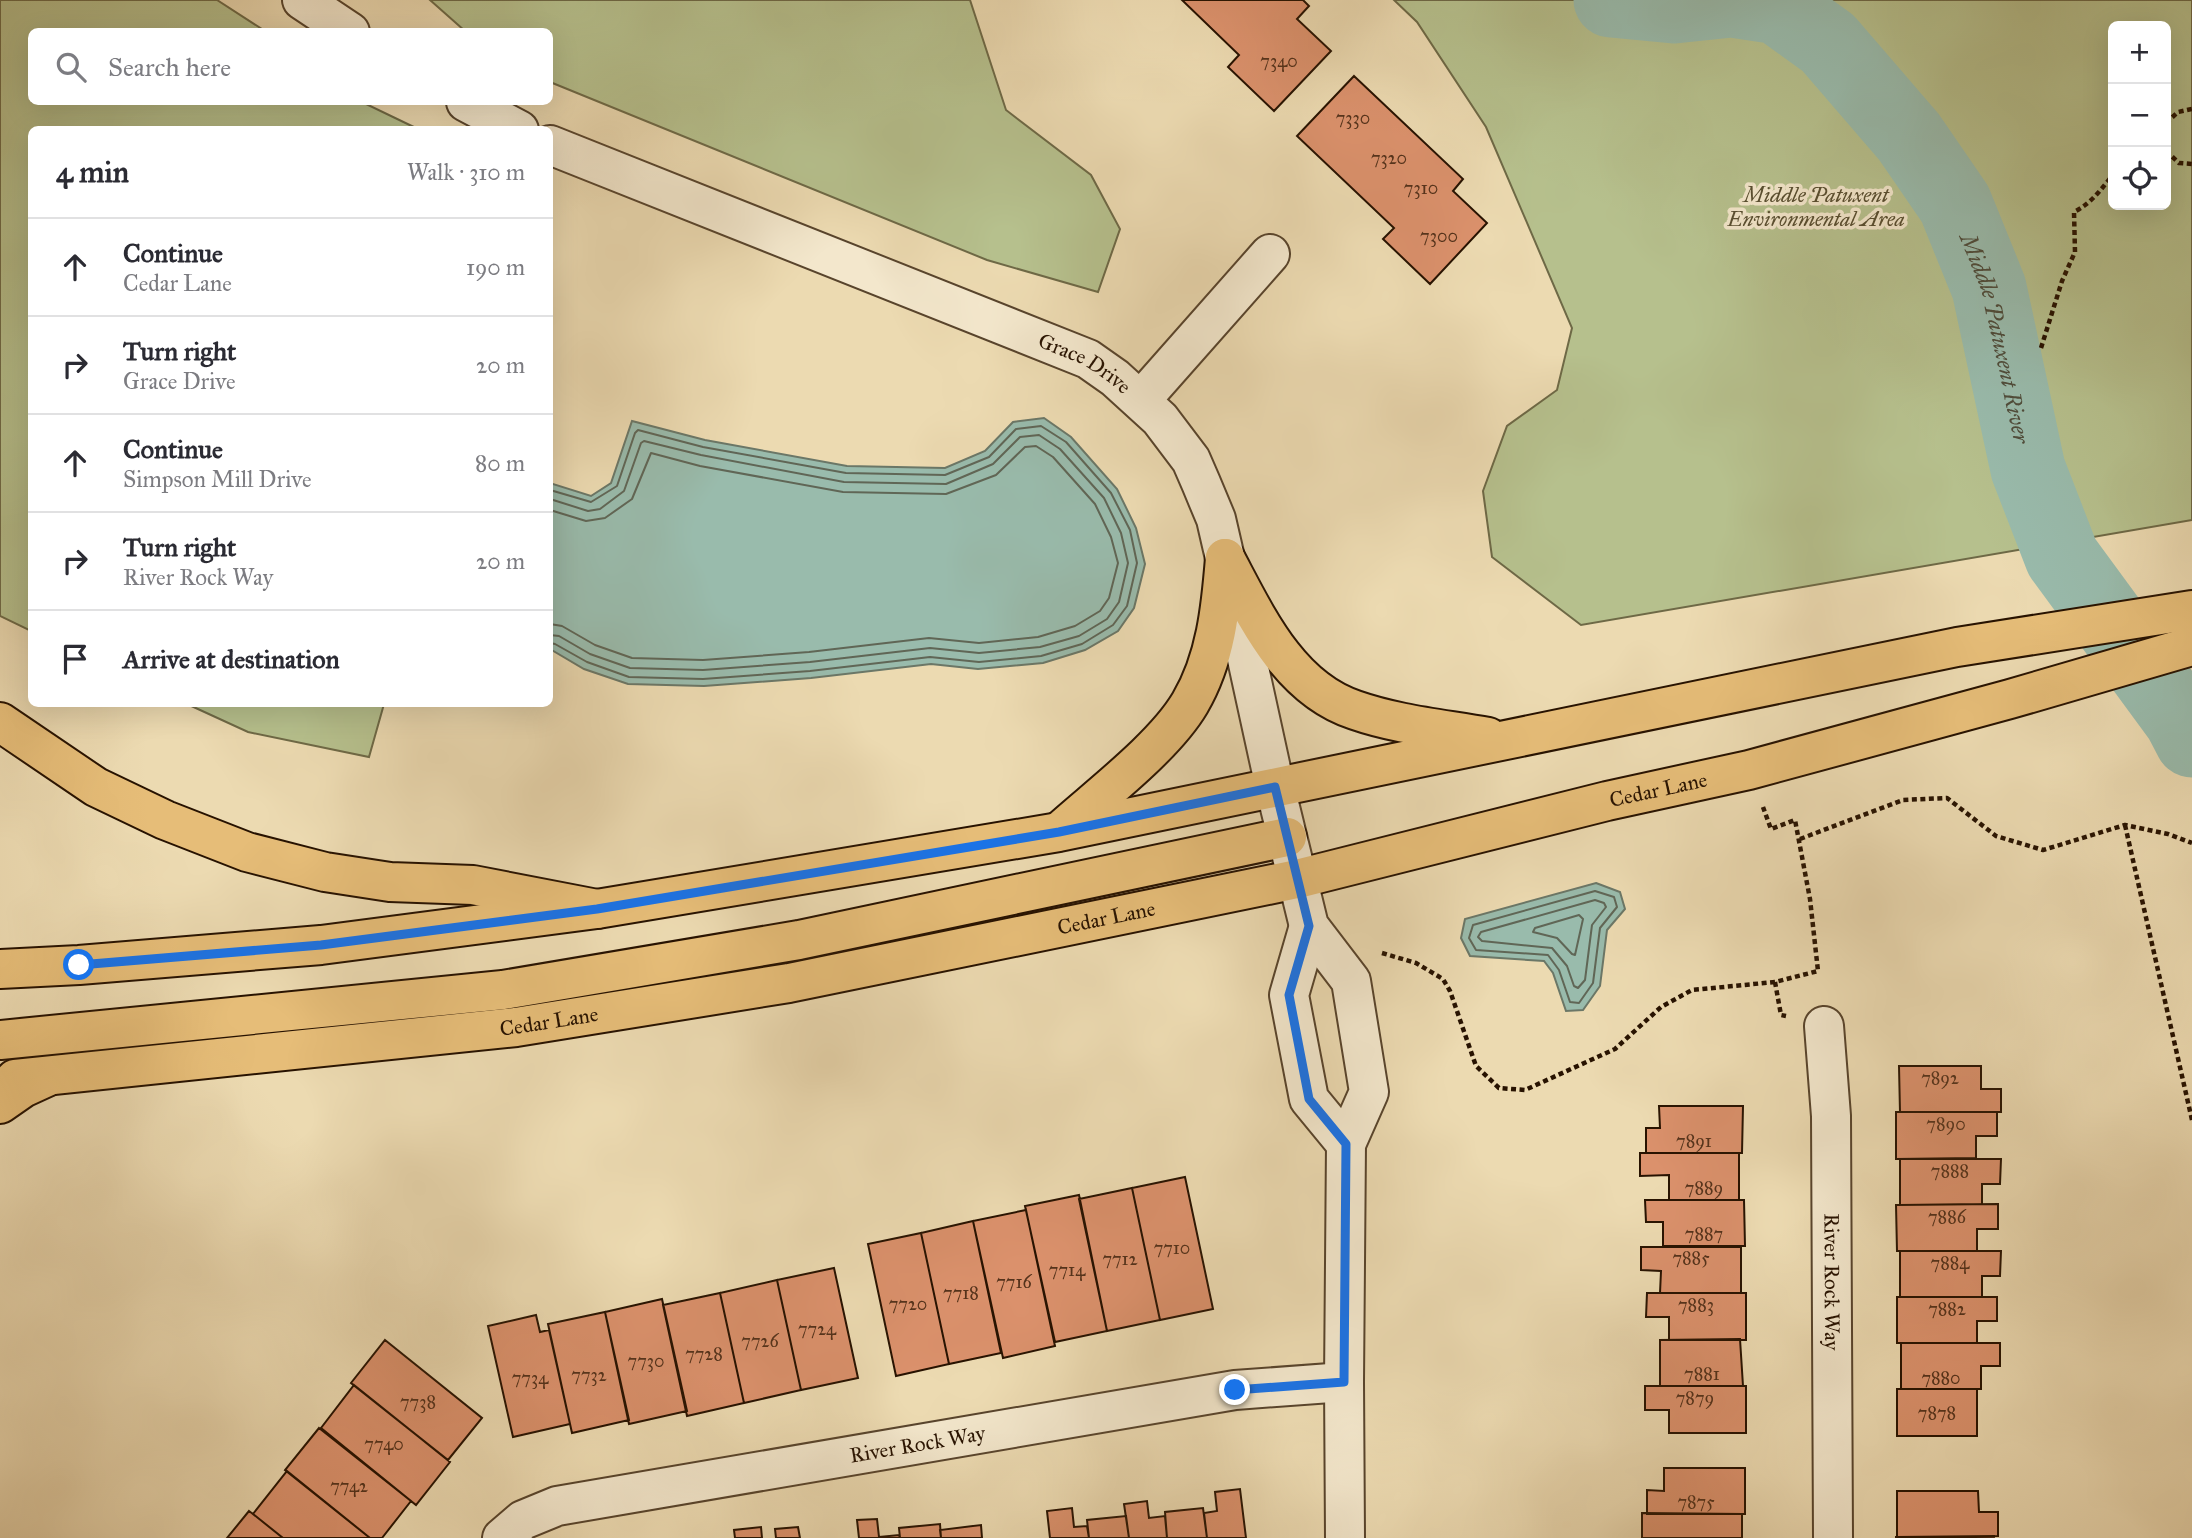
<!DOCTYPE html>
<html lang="en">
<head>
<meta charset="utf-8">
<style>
	:root { --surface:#fff; --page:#f7f7f7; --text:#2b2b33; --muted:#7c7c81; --line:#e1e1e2 }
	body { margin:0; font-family:"IM FELL Great Primer",serif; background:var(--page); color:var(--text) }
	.controls { position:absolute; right:21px; top:21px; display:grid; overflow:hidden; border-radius:10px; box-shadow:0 7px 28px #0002 }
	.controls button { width:63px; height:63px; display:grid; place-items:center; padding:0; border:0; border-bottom:2px solid var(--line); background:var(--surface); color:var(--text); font:35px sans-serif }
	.stop { position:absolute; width:21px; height:21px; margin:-16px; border:5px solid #1a73e8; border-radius:50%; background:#fff }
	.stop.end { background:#1a73e8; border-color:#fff; box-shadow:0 2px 7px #0008 }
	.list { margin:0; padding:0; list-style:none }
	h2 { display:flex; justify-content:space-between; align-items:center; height:91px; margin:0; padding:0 28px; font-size:30px }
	h2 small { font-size:23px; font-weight:400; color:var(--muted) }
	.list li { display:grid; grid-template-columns:46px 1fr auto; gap:21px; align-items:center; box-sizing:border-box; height:98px; padding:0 28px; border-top:2px solid var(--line) }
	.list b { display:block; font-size:26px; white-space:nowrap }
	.list p { margin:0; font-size:23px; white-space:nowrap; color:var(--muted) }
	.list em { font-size:23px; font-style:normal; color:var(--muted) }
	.icon { flex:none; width:38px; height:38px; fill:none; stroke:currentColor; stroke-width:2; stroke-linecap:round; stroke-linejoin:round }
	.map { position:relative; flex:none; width:2192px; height:1538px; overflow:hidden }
	.search { position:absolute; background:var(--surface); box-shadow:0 7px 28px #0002; left:28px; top:28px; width:525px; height:77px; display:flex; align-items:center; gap:18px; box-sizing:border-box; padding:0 24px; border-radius:10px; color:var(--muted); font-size:26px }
	.panel { position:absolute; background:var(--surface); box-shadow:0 7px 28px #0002; left:28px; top:126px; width:525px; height:581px; border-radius:10px }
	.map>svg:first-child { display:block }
</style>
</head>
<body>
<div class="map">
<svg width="2192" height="1538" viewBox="0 0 2192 1538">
	<rect width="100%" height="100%" fill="#ecdab1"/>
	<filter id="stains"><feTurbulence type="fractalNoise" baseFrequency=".00286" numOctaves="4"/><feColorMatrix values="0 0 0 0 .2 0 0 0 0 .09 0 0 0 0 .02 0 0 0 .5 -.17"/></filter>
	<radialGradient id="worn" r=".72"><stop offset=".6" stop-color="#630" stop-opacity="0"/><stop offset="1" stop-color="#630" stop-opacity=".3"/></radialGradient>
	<!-- green -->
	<path fill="#b6c08d" stroke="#6e6946" stroke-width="2" fill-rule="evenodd" d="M0,0H217L265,31L32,32V102H362L418,129L32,130L31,631L0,616Z
		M430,0H970L1006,110L1091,175L1120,229L1098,292L987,260L550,82V32L465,31Z
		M1394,0H2192V520L1581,625L1492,557L1483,491L1507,426L1557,390L1572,328L1486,127L1417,22ZM2113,26H2166V205H2113Z
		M187,704H384L369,757L248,732Z"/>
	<!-- water -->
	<path fill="#99bbac" stroke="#6b7767" stroke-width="2" d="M1044,418L1071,437L1117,489L1136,528L1145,564L1134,608L1118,631L1085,650L1043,663L978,669L931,664L811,678L704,686L628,684L584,669L550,649V483L591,496L611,483L632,421L705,440L847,466L945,468L985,451L1013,422Z
		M1596,883L1620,892L1625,909L1607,930L1600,986L1583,1010L1566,1011L1553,973L1544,961L1470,956L1461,938L1465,919Z"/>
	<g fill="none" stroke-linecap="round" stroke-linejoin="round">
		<!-- shore -->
		<path stroke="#606656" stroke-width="2" d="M550,490L591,502L617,486L635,433L638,430L703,447L846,473L945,475L989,457L1016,429L1041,426L1066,442L1111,493L1130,530L1137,563L1127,606L1113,625L1082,644L1041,656L979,662L930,657L810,671L703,679L629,677L587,662L555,644L550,643
			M550,499L588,511L600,509L624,491L641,443L644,441L701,455L844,482L946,484L993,464L1020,437L1039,435L1060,449L1104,498L1121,533L1128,563L1119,602L1107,619L1079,636L1040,647L979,653L930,648L810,662L703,670L630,668L590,654L559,636L550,635
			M550,510L586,521L605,518L632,499L651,453L700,466L843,492L946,494L996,475L1025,447L1036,446L1053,457L1095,504L1111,537L1118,563L1109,598L1100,611L1075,626L1038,637L979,643L929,638L809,652L703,660L632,658L595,645L562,626L550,624
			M1595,891L1614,897L1617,907L1600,928L1593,983L1579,1003L1570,1002L1559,970L1548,955L1476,950L1469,938L1473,925Z
			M1595,900L1604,903L1606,907L1592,925L1585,980L1578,988L1574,986L1567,966L1552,948L1482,941L1478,937L1481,932Z
			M1579,915L1583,919L1575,955L1572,954L1557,938L1533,932L1535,928Z"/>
		<!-- river -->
		<path stroke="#99bbac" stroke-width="75" id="s1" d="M1611,0L1674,6L1731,0L1778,7L1828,43L1909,137L1955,204L1989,288L2028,469L2062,557L2181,719L2192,740"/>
	</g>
	<!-- building -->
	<path fill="#db916c" stroke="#271200" stroke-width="2" d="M1182,0H1303L1309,6L1297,19L1331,51L1274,111L1228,67L1239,55Z
		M1354,76L1463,179L1453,191L1487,223L1430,284L1383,239L1394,228L1297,136Z
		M1899,1066H1981V1089H2001V1112H1900Z
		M1659,1106H1743L1742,1153H1646V1128H1660Z
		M1896,1112H1997V1136H1976V1158L1896,1159Z
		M1640,1153H1739V1200H1669V1175L1640,1176Z
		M1900,1159H2001L2000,1184H1982V1204L1900,1205Z
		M1185,1177L1213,1309L1160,1320L1132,1188Z
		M1132,1188L1160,1320L1107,1331L1079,1199Z
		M1079,1195L1107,1331L1055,1342L1025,1206Z
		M1645,1200H1744L1745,1246H1663V1222H1646Z
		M1998,1204V1229H1977V1251H1897L1896,1205Z
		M1026,1210L1055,1346L1003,1358L973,1221Z
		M973,1221L1001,1353L949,1364L921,1233Z
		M921,1233L949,1364L896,1376L868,1244Z
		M1641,1247H1741V1293H1660L1661,1271L1641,1270Z
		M1900,1251H2001L2000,1276H1982V1297H1900Z
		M834,1268L858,1378L801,1390L777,1280Z
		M777,1280L801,1390L744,1403L720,1293Z
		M720,1293L744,1403L687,1416L663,1305Z
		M1647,1293H1746V1340H1669V1317H1646Z
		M1897,1297H1997V1321H1977V1343H1897Z
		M662,1299L687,1411L629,1424L605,1312Z
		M605,1312L629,1420L572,1433L548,1324Z
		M536,1315L540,1332L549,1330L570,1424L513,1437L488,1326Z
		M1740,1339L1743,1386H1660V1340Z
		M385,1340L482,1418L448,1460L351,1383Z
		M1901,1343H2000V1366H1981V1389H1901Z
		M354,1385L450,1462L416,1505L321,1428Z
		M1645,1386H1746V1433H1669V1410H1645Z
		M1897,1389H1977V1436H1897Z
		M319,1428L411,1501L382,1538H370L285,1470Z
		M1664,1468H1745V1514H1647V1490L1664,1491Z
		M287,1471L370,1538H283L253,1514Z
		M1240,1489L1246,1538H1207L1204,1513L1217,1511L1215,1492Z
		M1897,1491H1978L1979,1512H1998V1536L1897,1537Z
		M1147,1501L1149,1518L1165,1516L1167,1538H1129L1124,1504Z
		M1072,1508L1074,1527L1087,1526L1089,1538H1050L1047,1511Z
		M1203,1508L1207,1538H1167L1165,1512Z
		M249,1511L253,1514L283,1538H227Z
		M1642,1513L1742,1514V1538H1642Z
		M1126,1516L1129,1538H1089L1087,1520Z
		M877,1519L879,1537L899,1535L900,1538H859L857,1520Z
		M940,1524L941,1538H900L899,1528Z
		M981,1525L982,1538H941L940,1530Z
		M761,1527L762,1538H735L734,1530Z
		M798,1527L800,1538H776L775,1529Z
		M1994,1536V1538L1895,1537H1897Z"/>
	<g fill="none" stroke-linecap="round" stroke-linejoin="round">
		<defs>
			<g id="minor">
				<path d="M302,0L350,32"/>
				<path d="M466,102L519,130"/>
				<path id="s2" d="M550,145L1088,359L1115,378L1160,419L1191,460L1201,483L1216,519L1225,558L1275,787L1309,926L1351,981L1369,1092L1346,1144L1344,1382L1345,1538"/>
				<path d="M1141,400L1270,254"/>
				<path d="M1309,926L1289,995L1309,1099L1346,1144"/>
				<path id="s3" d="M1824,1026L1831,1116L1833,1538"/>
				<path id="s4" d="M502,1538L523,1520L557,1506L1235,1390L1344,1382"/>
			</g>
			<g id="major">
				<path d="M1225,558C1256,616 1288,688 1355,710C1398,725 1444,729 1488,737"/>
				<path d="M1060,831C1099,796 1164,747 1190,703C1216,659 1221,608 1225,558"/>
				<path d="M0,969L79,965L321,945L597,909L1059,832L1957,647L2192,610"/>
				<path d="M0,1040L503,990L799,940L1287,837"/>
				<path id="s5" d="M15,1079L516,1027L789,983L1297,879L1607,801L1749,770L2010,699L2192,646"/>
			</g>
			<path id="highway" d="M0,722L96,787L165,820L247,852L325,872L390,882L473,885L597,909
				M0,1104L23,1088L47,1077"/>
		</defs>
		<!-- minor casing -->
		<use href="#minor" stroke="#58442c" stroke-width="42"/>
		<!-- major casing -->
		<use href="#major" stroke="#271200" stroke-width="42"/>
		<!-- highway casing -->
		<use href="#highway" stroke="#271200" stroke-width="42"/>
		<!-- path -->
		<path stroke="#271200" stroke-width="4.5" stroke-dasharray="5 3.5" stroke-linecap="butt" d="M2166,123L2178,112L2192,109
			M2166,151L2179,163L2192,164
			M2166,163L2172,158
			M2041,348L2062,281L2075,252L2074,212C2092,203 2101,189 2113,175
			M2125,825L2192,1120
			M1800,839L1903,800L1947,798L1996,836L2043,850L2125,825L2168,834L2192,843
			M1382,953L1416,963L1443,979L1450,991L1476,1066L1499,1088L1525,1090L1615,1049L1661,1007L1692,990L1775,982L1818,971L1810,899L1795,820L1771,829L1763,807
			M1775,982L1781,1015L1786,1016"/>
		<!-- minor -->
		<use href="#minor" stroke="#f3e7cc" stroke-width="38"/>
		<!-- major -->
		<use href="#major" stroke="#e6bd78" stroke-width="38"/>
		<!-- highway -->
		<use href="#highway" stroke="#e6bd78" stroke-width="38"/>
	</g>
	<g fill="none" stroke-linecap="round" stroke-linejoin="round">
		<!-- route -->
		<path stroke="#1a73e8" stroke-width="9" d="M79,965L321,945L597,909L1059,832L1275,787L1309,926L1289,995L1309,1099L1346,1144L1344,1382L1235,1390"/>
	</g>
	<g text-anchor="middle" stroke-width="7" stroke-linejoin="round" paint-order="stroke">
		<!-- number labels -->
		<g font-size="18" fill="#54321b">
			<text x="1279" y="67">7340</text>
			<text x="1353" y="124">7330</text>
			<text x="1389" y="164">7320</text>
			<text x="1421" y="194">7310</text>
			<text x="1439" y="242">7300</text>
			<text x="1940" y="1084">7892</text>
			<text x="1946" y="1130">7890</text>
			<text x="1694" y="1147">7891</text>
			<text x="1950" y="1177">7888</text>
			<text x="1704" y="1194">7889</text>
			<text x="1947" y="1223">7886</text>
			<text x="1704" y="1240">7887</text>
			<text x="1172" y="1254">7710</text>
			<text x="1691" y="1264">7885</text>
			<text x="1120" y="1265">7712</text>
			<text x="1950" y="1269">7884</text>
			<text x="1067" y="1276">7714</text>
			<text x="1014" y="1288">7716</text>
			<text x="961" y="1299">7718</text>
			<text x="908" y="1310">7720</text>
			<text x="1696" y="1311">7883</text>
			<text x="1947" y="1315">7882</text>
			<text x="817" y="1335">7724</text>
			<text x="760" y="1347">7726</text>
			<text x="704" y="1360">7728</text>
			<text x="646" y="1367">7730</text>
			<text x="1702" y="1380">7881</text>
			<text x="589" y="1381">7732</text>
			<text x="530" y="1384">7734</text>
			<text x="1941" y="1384">7880</text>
			<text x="1695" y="1404">7879</text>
			<text x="418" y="1408">7738</text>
			<text x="1937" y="1419">7878</text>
			<text x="384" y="1450">7740</text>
			<text x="349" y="1492">7742</text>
			<text x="1696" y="1508">7875</text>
		</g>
		<!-- park labels -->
		<g font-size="21" font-style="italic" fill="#594f31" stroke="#f3e7cc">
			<text x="1816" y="202">Middle Patuxent<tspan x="1816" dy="24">Environmental Area</tspan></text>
		</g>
		<!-- street labels -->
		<g font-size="21" fill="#271200" stroke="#f3e7cc">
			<text dy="7" stroke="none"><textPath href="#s2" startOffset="578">Grace Drive</textPath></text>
			<text dy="7" stroke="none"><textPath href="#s5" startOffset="1671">Cedar Lane</textPath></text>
			<text dy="7" stroke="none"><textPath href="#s5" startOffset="1104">Cedar Lane</textPath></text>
			<text dy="7" stroke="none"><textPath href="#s5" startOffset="537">Cedar Lane</textPath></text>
			<text dy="7" stroke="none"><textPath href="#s3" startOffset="256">River Rock Way</textPath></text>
			<text dy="7" stroke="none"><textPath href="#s4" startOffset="430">River Rock Way</textPath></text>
		</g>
		<!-- water labels -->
		<g font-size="23" font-style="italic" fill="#4f4d3c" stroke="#f3e7cc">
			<text dy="8" stroke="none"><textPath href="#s1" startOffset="576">Middle Patuxent River</textPath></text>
		</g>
	</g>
	<rect width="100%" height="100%" filter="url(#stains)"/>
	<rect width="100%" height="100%" fill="url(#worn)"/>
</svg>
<div class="controls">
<button>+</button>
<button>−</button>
<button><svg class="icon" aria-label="locate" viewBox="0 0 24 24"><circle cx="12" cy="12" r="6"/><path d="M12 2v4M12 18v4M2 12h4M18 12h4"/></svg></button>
</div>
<div class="stop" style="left:79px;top:965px"></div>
<div class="stop end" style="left:1235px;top:1390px"></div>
<div class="search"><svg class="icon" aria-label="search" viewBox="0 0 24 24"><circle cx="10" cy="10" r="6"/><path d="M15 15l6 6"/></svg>Search here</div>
<section class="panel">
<h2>4 min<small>Walk · 310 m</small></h2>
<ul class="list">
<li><svg class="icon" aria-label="ahead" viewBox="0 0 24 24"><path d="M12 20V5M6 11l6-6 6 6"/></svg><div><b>Continue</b><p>Cedar Lane</p></div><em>190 m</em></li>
<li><svg class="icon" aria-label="right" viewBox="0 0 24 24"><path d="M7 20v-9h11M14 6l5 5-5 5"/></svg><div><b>Turn right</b><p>Grace Drive</p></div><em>20 m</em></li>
<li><svg class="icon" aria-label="ahead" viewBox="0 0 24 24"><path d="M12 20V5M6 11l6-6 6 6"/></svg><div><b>Continue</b><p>Simpson Mill Drive</p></div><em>80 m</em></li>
<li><svg class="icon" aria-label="right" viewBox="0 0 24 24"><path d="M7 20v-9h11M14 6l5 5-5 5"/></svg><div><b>Turn right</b><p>River Rock Way</p></div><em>20 m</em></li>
<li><svg class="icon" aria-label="arrive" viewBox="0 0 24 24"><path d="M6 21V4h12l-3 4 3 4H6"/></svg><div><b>Arrive at destination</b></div></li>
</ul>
</section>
</div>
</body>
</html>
